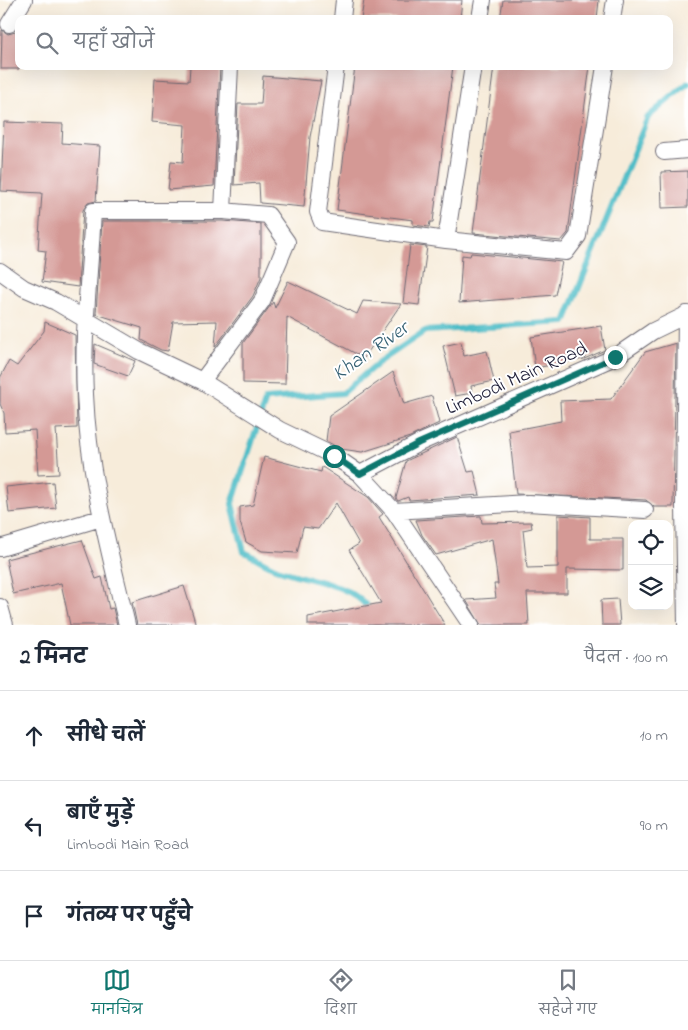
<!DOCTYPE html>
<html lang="hi">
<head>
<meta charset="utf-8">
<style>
	:root { --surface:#fff; --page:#f2f2f3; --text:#1f2937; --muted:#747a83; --line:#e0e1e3; --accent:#0f766e }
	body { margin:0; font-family:"Indie Flower","Playpen Sans Deva",sans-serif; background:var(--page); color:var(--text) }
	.controls { position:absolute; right:15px; bottom:15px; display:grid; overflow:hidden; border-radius:10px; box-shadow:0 5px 20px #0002 }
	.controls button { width:45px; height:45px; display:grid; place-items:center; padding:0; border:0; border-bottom:1px solid var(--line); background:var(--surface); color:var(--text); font:25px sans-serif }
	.stop { position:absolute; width:15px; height:15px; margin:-11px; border:4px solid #0f766e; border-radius:50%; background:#fff }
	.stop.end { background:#0f766e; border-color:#fff; box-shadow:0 1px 5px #0008 }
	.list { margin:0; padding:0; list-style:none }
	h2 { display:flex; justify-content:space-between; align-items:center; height:65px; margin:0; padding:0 20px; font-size:21px }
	h2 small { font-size:16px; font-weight:400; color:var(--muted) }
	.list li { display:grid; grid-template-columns:32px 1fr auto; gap:15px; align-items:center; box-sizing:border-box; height:90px; padding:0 20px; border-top:1px solid var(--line) }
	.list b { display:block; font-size:19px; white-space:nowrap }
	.list p { margin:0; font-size:16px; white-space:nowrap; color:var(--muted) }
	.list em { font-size:16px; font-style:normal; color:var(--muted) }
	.icon { flex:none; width:28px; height:28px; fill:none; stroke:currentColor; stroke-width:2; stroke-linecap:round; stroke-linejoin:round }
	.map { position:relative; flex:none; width:688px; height:625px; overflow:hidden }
	.search { position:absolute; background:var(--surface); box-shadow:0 5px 20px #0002; left:15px; right:15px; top:15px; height:55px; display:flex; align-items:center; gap:12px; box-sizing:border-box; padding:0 18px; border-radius:10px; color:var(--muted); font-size:19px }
	.sheet { height:335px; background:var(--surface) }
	nav { display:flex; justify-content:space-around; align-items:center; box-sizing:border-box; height:70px; border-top:1px solid var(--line); background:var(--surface); font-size:14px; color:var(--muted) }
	nav a { display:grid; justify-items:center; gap:2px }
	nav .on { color:var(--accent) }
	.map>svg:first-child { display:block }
</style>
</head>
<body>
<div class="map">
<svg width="688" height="625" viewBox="0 0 688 625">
	<rect width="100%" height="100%" fill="#fff"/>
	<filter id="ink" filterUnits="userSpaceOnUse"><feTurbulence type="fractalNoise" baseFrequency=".02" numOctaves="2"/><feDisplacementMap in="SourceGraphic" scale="10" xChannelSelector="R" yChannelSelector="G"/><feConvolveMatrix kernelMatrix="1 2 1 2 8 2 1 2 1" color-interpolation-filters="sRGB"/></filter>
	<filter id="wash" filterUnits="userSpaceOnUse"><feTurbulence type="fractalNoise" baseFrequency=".0096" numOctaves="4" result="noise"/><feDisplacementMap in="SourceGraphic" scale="20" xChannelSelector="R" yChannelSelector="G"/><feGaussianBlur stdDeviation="1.12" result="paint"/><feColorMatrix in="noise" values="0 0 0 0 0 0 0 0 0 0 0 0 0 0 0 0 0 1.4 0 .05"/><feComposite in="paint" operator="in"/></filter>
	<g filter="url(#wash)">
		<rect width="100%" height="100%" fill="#f7ecda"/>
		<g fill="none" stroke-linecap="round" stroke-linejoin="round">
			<!-- stream -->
			<path stroke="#4fbdc7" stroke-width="6" d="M377,625C364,584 320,584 286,572C271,568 258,558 244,552L232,504L266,399L343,393L378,363L425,331L565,322L648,117L688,83"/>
		</g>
		<g id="blocks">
			<!-- building -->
			<path fill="#d49995" d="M364,0H462L460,19H361Z
				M503,0H599L597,19H500Z
				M2,30L8,34L19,31V69H1Z
				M190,66H220L214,186L168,190L171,161L183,162L185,125L152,122L155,79L189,81Z
				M355,66H453L433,222H430L429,227L413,225V220L337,210Z
				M494,66H590L568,233L561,241L473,233Z
				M263,76L321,81L310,137L304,207L260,203L259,183L234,185L238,104H261Z
				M4,122L63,124L62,143L100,146L96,201L88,203L83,210L78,287L42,282L46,251L38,250L42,193L1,191Z
				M688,171V207L662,208L661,172Z
				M102,221H223L261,224V277L253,296L215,347L217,321L173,322L168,351L161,350L141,340L142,328L96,314Z
				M410,245L427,247L419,305L403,303Z
				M471,253L562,262L555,295L459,303L462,255L470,256Z
				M288,281L357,314L363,301L401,304L364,358L287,317L285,384L243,383V343L273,302L275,308Z
				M45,322L75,335L77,428L56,429L59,474L38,475L35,430L5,432L4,413L0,404V378L9,361L17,366L44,331Z
				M601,326L605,350L584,359L535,368L531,337Z
				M461,342L464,356L487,351L494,381L471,386L472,393L455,396L443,346Z
				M676,343L673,507H654L646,500L516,494L509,431L561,421L560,401L611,399L645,352Z
				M95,344L135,361L128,376L94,364Z
				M393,372L404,404L432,396L439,423L410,437L362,452L341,449L326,441L329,416Z
				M457,437L468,472L474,471L480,495L409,500L408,497L398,501L396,498L406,461Z
				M264,457L321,472L322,467L368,497L383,514L379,517L445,625H308V617L381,603L349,550L359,544L336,503L318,529L303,527L297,553L262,551L246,542L240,522V507L253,505Z
				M53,482L56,508L9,513L6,487Z
				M558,515L590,517V539H623V570L567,569V593H527L529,625H481L466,600L496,598L494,584H498L492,539L436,555L422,535L416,520L481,516L482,523L531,522L532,528L523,530L527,568L558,567Z
				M82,540L96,579L102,577L109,609L113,608L117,625H70L61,583L13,594L6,559Z
				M184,586L196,625H137L132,602Z
				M618,599L620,625H602L601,600Z"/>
		</g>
	</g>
	<g filter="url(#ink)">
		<use href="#blocks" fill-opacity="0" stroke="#6d6973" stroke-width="1"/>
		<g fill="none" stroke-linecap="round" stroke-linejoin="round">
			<defs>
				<path id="minor" d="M342,19L344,0
					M480,19L483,0
					M612,19L615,0
					M9,24L24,0
					M336,66L318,212L322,222L446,240L566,252L578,236L605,66
					M664,152L688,150
					M223,211L230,66
					M446,240L473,66
					M0,271L24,288L56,302L139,351L202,381L280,430L334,456L360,474L394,511L471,625
					M360,474L419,443L615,357L653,331L688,314
					M394,511L528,503L645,510
					M0,548L101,518
					M0,607L5,625
					M127,625C109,549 88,472 85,394C82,333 90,272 93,211H223L268,215L287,242L262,301L202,381
					M686,625L684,506L686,314"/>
			</defs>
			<!-- minor casing -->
			<use href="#minor" stroke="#6d6973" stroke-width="18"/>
			<!-- minor -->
			<use href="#minor" stroke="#fff" stroke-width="16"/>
		</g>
	</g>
	<g fill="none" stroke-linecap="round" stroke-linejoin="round" filter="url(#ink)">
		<!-- route -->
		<path stroke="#0f766e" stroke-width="6" d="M334,456L360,474L419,443L615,357"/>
	</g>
	<g text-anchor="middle" stroke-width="4" stroke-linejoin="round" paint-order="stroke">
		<!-- street labels -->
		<g font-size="20" fill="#22223b" stroke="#fff">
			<text transform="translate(516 377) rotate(-24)" y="7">Limbodi Main Road</text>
		</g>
		<!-- water labels -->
		<g font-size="21" font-style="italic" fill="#346073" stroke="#fff">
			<text transform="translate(370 350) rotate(-35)" y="7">Khan River</text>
		</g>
	</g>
</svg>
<div class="controls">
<button><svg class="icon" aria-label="locate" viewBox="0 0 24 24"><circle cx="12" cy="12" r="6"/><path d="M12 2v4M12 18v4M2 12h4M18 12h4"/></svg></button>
<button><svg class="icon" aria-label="layers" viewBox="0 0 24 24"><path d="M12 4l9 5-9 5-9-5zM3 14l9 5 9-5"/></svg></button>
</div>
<div class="stop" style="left:334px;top:456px"></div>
<div class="stop end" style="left:615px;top:357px"></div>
<div class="search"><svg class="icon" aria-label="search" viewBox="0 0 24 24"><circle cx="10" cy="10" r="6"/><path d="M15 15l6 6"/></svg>यहाँ खोजें</div>
</div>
<section class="sheet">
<h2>2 मिनट<small>पैदल · 100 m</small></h2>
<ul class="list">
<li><svg class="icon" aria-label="ahead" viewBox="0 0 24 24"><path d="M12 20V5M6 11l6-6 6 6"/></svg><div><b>सीधे चलें</b></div><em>10 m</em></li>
<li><svg class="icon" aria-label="left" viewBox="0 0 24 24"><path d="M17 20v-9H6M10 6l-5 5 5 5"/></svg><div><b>बाएँ मुड़ें</b><p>Limbodi Main Road</p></div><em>90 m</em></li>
<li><svg class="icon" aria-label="arrive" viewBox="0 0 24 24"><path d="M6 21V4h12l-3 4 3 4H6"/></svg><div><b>गंतव्य पर पहुँचे</b></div></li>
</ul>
</section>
<nav>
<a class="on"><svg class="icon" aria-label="map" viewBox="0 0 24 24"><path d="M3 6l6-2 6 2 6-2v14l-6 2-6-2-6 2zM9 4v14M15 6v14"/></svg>मानचित्र</a>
<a><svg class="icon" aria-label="directions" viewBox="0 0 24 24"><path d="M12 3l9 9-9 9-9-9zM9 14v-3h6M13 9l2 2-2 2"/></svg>दिशा</a>
<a><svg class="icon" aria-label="saved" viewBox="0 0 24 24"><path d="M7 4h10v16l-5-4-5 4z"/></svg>सहेजे गए</a>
</nav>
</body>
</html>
